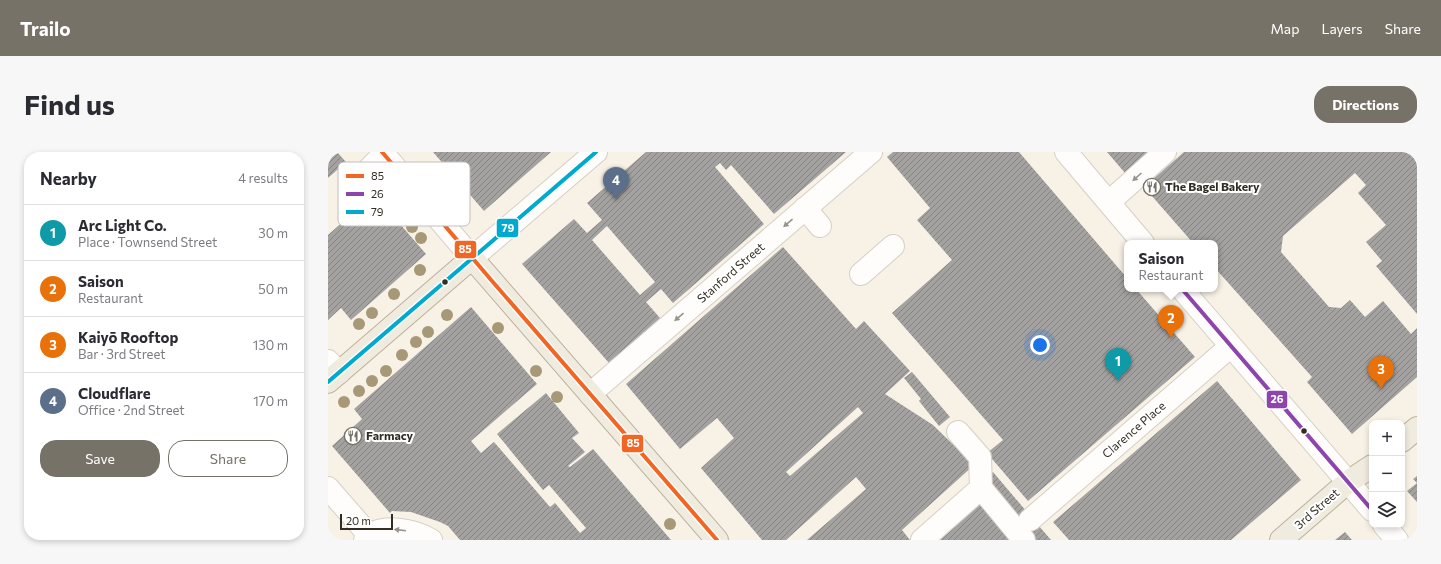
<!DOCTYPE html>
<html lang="en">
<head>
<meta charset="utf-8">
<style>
	:root { --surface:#fff; --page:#f7f7f7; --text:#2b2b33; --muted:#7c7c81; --line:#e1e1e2; --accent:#777267 }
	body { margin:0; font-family:Commissioner,sans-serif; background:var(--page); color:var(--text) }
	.controls { position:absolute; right:12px; bottom:12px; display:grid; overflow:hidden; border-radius:8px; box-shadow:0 2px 6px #0003 }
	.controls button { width:36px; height:36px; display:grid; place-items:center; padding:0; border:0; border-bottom:1px solid var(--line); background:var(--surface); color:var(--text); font:20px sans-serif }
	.scale { position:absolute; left:12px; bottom:10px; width:53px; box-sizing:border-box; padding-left:4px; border:2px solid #322d23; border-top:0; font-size:11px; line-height:14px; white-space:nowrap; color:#322d23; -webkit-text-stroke:3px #fff; paint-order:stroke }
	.you { position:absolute; left:712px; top:193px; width:14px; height:14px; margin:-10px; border:3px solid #fff; border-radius:50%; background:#1a73e8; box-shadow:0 0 0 6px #1a73e833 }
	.badge { display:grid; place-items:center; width:26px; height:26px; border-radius:50%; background:var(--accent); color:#fff; font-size:13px; font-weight:700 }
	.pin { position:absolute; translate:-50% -33px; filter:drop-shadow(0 1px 2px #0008) }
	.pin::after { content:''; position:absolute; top:21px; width:14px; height:12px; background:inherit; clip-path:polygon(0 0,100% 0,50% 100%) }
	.popup { position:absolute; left:796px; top:88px; width:94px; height:52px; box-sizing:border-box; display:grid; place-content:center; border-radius:8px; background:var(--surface); filter:drop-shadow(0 1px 3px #0005); font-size:13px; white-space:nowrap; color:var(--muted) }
	.popup b { font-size:15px; color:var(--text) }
	.popup::after { content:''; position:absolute; left:50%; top:100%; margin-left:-8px; border:8px solid transparent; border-top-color:var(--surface) }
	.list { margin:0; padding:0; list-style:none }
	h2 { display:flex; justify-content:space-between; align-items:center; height:52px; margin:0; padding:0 16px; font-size:17px }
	h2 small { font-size:13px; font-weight:400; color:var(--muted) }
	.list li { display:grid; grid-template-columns:26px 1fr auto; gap:12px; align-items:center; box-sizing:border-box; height:56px; padding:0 16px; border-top:1px solid var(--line) }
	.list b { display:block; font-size:15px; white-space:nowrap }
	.list p { margin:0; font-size:13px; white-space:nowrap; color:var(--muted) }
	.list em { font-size:13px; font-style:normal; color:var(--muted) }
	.actions { display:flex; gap:8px; padding:12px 16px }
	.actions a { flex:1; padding:9px 0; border:1px solid var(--accent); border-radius:16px; text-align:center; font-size:14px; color:var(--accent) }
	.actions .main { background:var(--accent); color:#fff }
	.icon { flex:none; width:22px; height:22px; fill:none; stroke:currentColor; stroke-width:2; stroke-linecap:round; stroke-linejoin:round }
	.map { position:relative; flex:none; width:1089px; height:388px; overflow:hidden; border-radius:16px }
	header { display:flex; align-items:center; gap:24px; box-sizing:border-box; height:56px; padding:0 20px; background:var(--accent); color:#fff }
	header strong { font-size:19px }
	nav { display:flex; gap:22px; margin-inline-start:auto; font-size:14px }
	.intro { display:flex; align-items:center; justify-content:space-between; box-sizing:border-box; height:96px; padding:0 24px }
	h1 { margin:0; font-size:28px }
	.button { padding:10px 18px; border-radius:16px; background:var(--accent); color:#fff; font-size:14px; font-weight:700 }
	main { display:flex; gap:24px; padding:0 24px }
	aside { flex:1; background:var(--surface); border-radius:16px; box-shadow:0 2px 6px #0003 }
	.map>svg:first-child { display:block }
</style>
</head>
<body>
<header>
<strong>Trailo</strong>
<nav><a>Map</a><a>Layers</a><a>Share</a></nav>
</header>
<div class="intro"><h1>Find us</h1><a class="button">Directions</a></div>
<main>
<aside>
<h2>Nearby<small>4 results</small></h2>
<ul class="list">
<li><span class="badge" style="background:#0f9aa8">1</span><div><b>Arc Light Co.</b><p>Place · Townsend Street</p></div><em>30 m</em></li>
<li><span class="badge" style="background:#e8710a">2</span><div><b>Saison</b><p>Restaurant</p></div><em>50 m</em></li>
<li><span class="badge" style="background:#e8710a">3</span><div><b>Kaiyō Rooftop</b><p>Bar · 3rd Street</p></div><em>130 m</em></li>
<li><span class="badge" style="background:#5c6f8a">4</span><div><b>Cloudflare</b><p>Office · 2nd Street</p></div><em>170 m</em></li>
</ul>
<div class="actions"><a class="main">Save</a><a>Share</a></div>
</aside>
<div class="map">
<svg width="1089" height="388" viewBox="0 0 1089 388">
	<defs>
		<pattern id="building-hatch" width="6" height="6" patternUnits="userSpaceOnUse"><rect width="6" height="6" fill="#a3a2a1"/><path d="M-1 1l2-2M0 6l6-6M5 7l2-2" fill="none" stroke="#858483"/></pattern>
	</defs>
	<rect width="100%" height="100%" fill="#f8f2e6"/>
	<!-- building -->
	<path fill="url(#building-hatch)" fill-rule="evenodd" d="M0,0H9L18,10L0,26Z
		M105,0H223L156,59Z
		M318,0H518L446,62L403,13L398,18L392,11L387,15L436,72L345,151L333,137L318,150L332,166L281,211L194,112L246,67L259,81L274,68L259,51ZM279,74L327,130L312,143L264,88Z
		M565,0H691L799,126V137H808L867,205L700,349L659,301L675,288L564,161L624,108L589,68L602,56L559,5Z
		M779,0H821L797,21Z
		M856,0H1081L1089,10V162L1048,114L1054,109L1038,90L1058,73L1030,41L1038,33L1027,21L955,84L953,100L1001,155L1013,156L1022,148L1037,165L1055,149L1083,182L1089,176V225L1024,282L979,230L984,225L887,116V91H865L816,35Z
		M46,42L98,102L23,168L13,156L0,168V83Z
		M455,95L528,177L536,169L582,219L557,242L605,273L646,313L574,378L582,388H479L538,337L528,325L458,388H434L373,316L406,286L389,266L352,297L298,232ZM530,255L535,261L462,324L458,320Z
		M143,155L209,232L143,289L153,301L166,290L222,355L227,351L252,381L258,376L221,333L215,338L169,282L218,241L251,281L244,286L257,300L240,314L242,315L265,297L343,388H132L120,374L112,370L83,360L64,359L62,361L4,294L34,267L26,257Z
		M584,220L622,265L611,274L591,249L593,247L576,226Z
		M889,229L973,328L903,388H741L725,370Z
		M665,320L699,360L723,388H704L655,329Z
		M1089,324V350L1079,339L1089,331L1085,327Z
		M655,350L688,388H612Z
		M0,379L2,382L8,388H0Z
		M1017,380L1024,388H1007Z"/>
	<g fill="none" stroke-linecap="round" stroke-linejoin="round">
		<defs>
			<path id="minor" d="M54,0L144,106L268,0
				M738,0L815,91
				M29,29L56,2
				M781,50L837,0
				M477,56L492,74
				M533,122L565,94
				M854,137L1044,358
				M0,209L11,221
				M262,242L543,0
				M630,280L652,305L653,336L696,388
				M0,336L41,383
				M702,368L903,194
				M1056,373L1069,388
				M37,388C51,370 86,378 103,388
				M594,388L653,336"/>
			<path id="major" d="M0,230L144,106L389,388
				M1074,289L1089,276
				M953,388L1020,330L1044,314"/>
		</defs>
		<!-- minor casing -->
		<use href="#minor" stroke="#d5cfc5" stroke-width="24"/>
		<!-- major casing -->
		<use href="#major" stroke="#bbb19a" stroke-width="24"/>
		<!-- minor -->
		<use href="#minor" stroke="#fefdfb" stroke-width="22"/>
		<!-- major -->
		<use href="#major" stroke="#f0ebdf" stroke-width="22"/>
		<defs>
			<path id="bus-1" d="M54,0L164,129L389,388"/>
			<path id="bus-2" d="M854,137L1044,358"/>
			<path id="bus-3" d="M0,230L268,0"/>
		</defs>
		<!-- bus-1 casing -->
		<use href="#bus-1" stroke="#fff" stroke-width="7"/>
		<!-- bus-2 casing -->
		<use href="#bus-2" stroke="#fff" stroke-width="7"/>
		<!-- bus-3 casing -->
		<use href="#bus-3" stroke="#fff" stroke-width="7"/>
		<!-- bus-1 -->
		<use href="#bus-1" stroke="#f26522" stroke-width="4"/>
		<!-- bus-2 -->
		<use href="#bus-2" stroke="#8e44ad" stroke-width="4"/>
		<!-- bus-3 -->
		<use href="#bus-3" stroke="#00a9ce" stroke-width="4"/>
	</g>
	<!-- trees -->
	<g fill="#a79877">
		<circle cx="47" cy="33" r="6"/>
		<circle cx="62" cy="48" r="6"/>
		<circle cx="73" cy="62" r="6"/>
		<circle cx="84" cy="75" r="6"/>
		<circle cx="93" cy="86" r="6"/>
		<circle cx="92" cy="118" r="6"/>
		<circle cx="66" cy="142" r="6"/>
		<circle cx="44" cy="161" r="6"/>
		<circle cx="119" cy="163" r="6"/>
		<circle cx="31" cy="172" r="6"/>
		<circle cx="170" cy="176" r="6"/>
		<circle cx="100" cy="180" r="6"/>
		<circle cx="88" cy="190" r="6"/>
		<circle cx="74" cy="203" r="6"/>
		<circle cx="58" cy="219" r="6"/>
		<circle cx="208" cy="219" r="6"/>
		<circle cx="44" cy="229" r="6"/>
		<circle cx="31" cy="239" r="6"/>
		<circle cx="229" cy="245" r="6"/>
		<circle cx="16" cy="250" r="6"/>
		<circle cx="342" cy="372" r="6"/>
	</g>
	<!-- one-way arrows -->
	<defs><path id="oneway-solid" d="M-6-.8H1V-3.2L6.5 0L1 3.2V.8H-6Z"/></defs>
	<g fill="#98958f">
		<use href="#oneway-solid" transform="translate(809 25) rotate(138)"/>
		<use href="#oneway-solid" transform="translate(460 71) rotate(139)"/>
		<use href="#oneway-solid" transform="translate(351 165) rotate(139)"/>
		<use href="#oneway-solid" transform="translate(72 378) rotate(-173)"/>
	</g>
	<!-- icons -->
	<defs>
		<symbol id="restaurant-ring" viewBox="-11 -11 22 22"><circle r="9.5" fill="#fff" stroke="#777267" stroke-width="1.5"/><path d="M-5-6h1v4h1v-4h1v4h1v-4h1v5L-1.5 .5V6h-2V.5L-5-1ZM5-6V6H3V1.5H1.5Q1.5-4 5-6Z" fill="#777267"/></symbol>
	</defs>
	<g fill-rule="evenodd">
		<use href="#restaurant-ring" x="814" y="25" width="20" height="20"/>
		<use href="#restaurant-ring" x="15" y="274" width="20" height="20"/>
	</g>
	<!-- markers -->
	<g fill="#322d23" stroke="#fff" stroke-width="1.5">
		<circle cx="117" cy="130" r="3.5"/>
		<circle cx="976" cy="279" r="3.5"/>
	</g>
	<g text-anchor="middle" stroke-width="4" stroke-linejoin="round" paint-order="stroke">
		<!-- poi labels -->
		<g font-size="12" font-weight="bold" fill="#322d23" stroke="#fff" text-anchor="start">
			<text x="837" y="39">The Bagel Bakery</text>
			<text x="38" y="288">Farmacy</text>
		</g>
		<!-- street labels -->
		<g font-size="12" fill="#322d23" stroke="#fff">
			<text transform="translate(403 121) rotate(-41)" y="4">Stanford Street</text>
			<text transform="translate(806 278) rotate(-41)" y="4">Clarence Place</text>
			<text transform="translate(989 357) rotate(-41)" y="4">3rd Street</text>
		</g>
	</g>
	<!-- legend -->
	<rect x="10" y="10" width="132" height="64" rx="6" fill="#fff" stroke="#c2c0bd" stroke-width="1"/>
	<rect x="18" y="22" width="18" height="4" fill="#f26522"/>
	<rect x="18" y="40" width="18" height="4" fill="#8e44ad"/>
	<rect x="18" y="58" width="18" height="4" fill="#00a9ce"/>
	<g font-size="11" fill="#322d23">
		<text x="43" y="28">85</text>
		<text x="43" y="46">26</text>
		<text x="43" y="64">79</text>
	</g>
	<g stroke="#fff" stroke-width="1.5">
		<rect x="168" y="66" width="23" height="20" rx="4" fill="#00a9ce"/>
		<rect x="126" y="88" width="23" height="19" rx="4" fill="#f26522"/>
		<rect x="938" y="238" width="22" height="19" rx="4" fill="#8e44ad"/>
		<rect x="293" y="282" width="23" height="19" rx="4" fill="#f26522"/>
	</g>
	<g font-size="11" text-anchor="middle" font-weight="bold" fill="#fff">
		<text x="180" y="80">79</text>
		<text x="137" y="101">85</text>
		<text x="949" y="251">26</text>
		<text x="305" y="295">85</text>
	</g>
</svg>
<div class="controls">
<button>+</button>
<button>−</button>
<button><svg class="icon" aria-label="layers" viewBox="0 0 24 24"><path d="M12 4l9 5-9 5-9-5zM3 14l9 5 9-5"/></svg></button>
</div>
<div class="scale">20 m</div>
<div class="you"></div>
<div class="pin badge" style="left:790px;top:229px;background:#0f9aa8">1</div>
<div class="pin badge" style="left:843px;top:186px;background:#e8710a">2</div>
<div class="popup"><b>Saison</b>Restaurant</div>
<div class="pin badge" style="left:1053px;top:237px;background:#e8710a">3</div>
<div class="pin badge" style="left:288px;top:48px;background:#5c6f8a">4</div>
</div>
</main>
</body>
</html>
